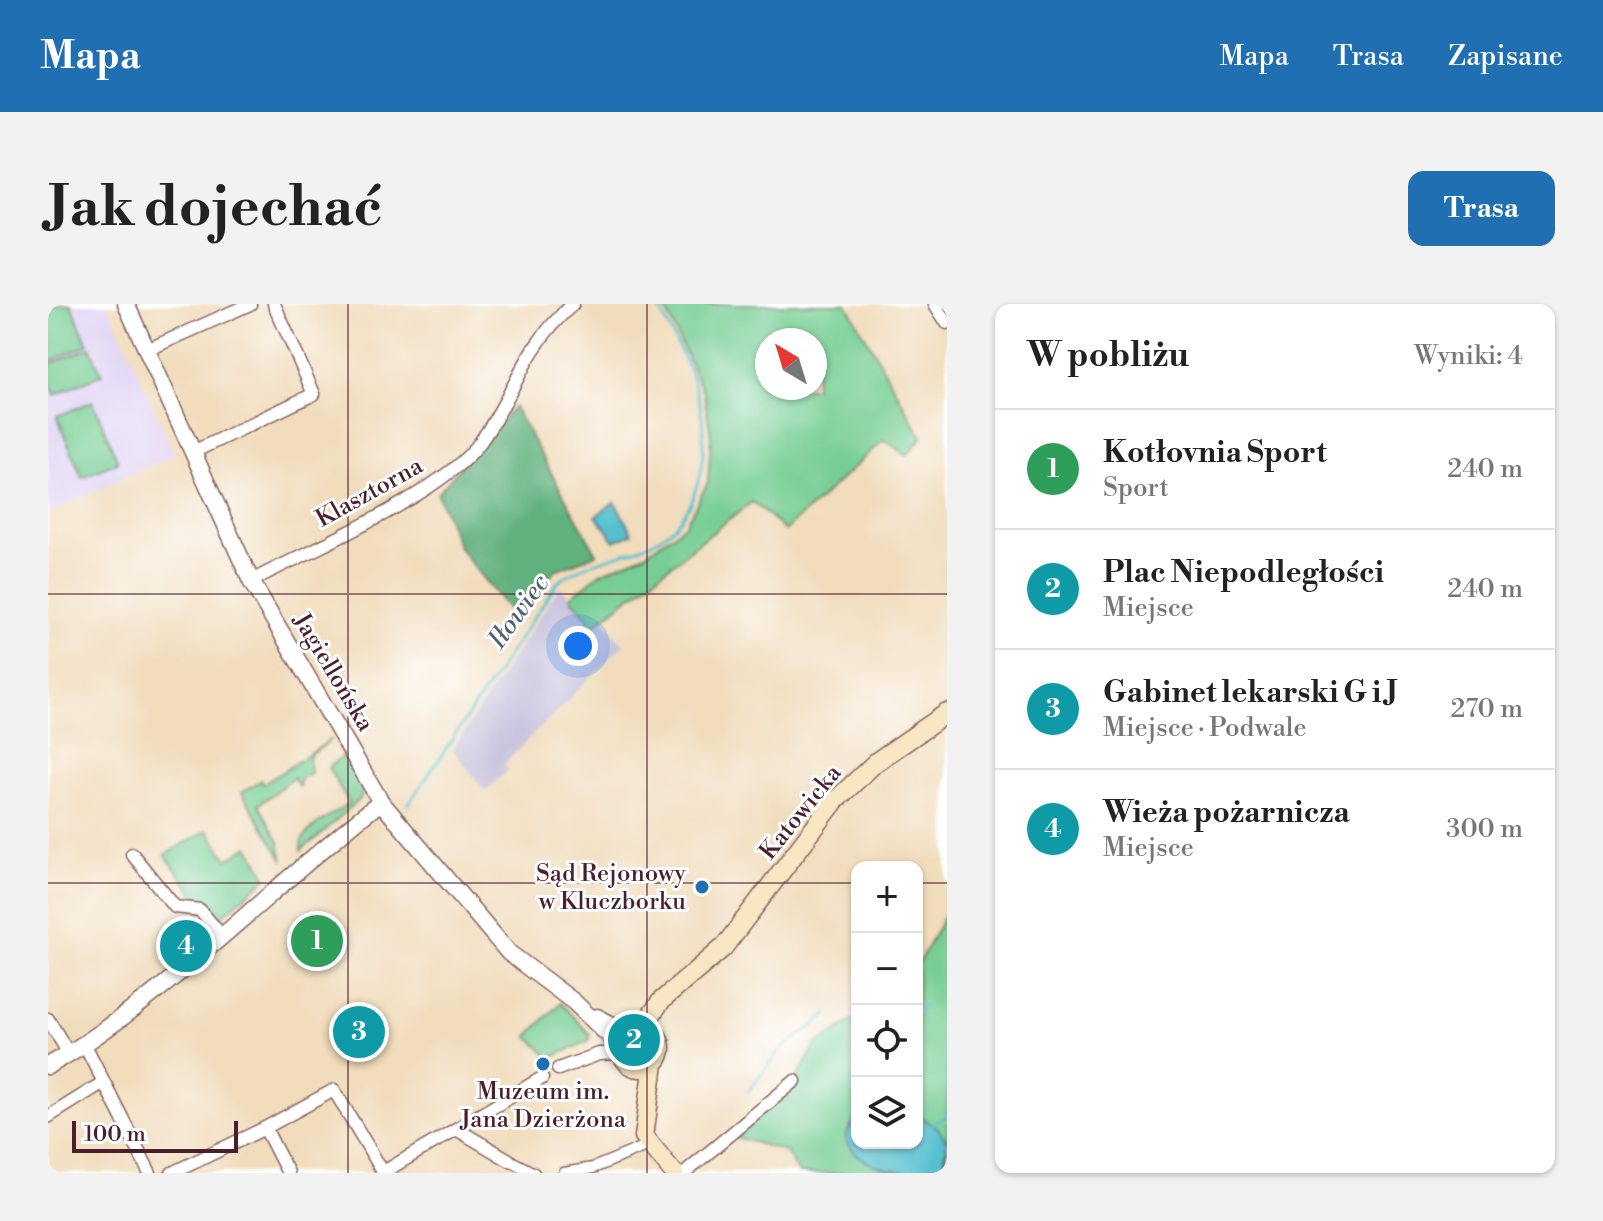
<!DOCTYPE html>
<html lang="pl">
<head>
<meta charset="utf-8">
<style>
	:root { --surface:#fff; --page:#f2f2f2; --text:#222; --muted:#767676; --line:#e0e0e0; --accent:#1f6fb2 }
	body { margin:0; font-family:"Libre Bodoni",serif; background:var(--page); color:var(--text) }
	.controls { position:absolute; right:24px; bottom:24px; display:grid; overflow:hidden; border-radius:16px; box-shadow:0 2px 6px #0004 }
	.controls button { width:72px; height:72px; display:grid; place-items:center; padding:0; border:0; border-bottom:2px solid var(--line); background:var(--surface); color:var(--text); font:40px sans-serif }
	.compass { position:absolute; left:707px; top:24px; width:72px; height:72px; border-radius:50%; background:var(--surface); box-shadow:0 2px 6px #0004; rotate:322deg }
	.scale { position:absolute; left:24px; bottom:20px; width:166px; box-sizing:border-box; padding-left:8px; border:4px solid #4a1f2b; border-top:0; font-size:22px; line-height:28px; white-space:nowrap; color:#4a1f2b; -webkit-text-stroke:6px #fff; paint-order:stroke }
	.you { position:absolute; left:530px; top:342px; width:28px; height:28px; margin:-20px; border:6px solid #fff; border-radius:50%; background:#1a73e8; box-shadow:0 0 0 12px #1a73e833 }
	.badge { display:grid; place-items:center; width:52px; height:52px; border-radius:50%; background:var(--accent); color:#fff; font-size:26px; font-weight:700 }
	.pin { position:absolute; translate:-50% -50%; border:4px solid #fff; box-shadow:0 2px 8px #0006 }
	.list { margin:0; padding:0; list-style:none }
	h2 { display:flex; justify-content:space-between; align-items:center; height:104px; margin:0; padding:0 32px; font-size:34px }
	h2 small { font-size:26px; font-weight:400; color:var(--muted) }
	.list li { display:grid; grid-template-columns:52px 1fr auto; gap:24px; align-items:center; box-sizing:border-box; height:120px; padding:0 32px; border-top:2px solid var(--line) }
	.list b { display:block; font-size:30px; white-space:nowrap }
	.list p { margin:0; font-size:26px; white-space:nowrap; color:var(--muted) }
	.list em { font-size:26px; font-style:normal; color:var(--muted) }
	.icon { flex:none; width:44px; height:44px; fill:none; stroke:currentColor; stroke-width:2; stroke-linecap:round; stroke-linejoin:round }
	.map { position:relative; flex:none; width:899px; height:869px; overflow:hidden; border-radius:16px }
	header { display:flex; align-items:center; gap:48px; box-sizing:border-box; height:112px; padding:0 40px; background:var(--accent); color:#fff }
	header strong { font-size:38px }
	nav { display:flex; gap:44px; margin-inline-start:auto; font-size:28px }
	.intro { display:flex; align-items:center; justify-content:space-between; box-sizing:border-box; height:192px; padding:0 48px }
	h1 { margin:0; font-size:56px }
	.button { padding:20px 36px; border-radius:16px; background:var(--accent); color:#fff; font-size:28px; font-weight:700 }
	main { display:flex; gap:48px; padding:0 48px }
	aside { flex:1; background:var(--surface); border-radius:16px; box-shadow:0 2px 6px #0004 }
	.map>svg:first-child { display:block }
</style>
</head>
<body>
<header>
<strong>Mapa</strong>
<nav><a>Mapa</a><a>Trasa</a><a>Zapisane</a></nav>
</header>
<div class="intro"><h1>Jak dojechać</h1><a class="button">Trasa</a></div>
<main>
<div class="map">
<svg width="899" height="869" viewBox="0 0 899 869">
	<rect width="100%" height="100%" fill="#fff"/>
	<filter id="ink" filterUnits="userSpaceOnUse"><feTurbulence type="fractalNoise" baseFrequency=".0125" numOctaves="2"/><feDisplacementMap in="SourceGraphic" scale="16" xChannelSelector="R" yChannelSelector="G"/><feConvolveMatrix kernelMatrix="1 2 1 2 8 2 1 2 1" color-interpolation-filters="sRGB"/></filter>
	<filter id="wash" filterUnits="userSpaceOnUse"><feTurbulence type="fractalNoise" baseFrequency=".006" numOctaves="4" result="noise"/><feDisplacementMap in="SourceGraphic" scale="32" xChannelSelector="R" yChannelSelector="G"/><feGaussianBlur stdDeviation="1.8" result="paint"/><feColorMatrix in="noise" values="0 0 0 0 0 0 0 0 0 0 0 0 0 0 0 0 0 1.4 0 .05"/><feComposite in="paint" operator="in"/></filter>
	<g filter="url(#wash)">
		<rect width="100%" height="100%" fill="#f1dcbb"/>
		<!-- built -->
		<path fill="#e1d4f4" d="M0,0H60L126,150L0,209Z"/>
		<!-- industrial -->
		<path fill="#c5c0db" d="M512,282L546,320L554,315L576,340L456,460L460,466L437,487L405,445Z"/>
		<!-- green -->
		<path fill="#77ce94" stroke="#607660" stroke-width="2" fill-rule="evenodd" d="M13,0H23L40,40L0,58V6Z
			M615,0H799L874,133L859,151L836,136L737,227L704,198L546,321L523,293L552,269L597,250L637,221L660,179L663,133L656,88ZM719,36H767V84H719Z
			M42,43L54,70L7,91L0,75V61Z
			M45,97L70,158L34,173L9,112Z
			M284,435L261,453L263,469L253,474L251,483L245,474L210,501L231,538L235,557L194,488L213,476L215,480L220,477Z
			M295,452L314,481L313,494L253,547C249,526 286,510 301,499L280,464Z
			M160,525L179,556L201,542L219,574L170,615L163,613L117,551Z
			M899,606V869H751L738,848L687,833L739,790L768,742L809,713V839H869V662Z
			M512,699L542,730L540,737L502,754L480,732Z"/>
		<!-- forest -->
		<path fill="#61b17e" stroke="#566854" stroke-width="2" d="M466,103L549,250L507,266L468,314L412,245L389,189Z"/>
		<!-- water -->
		<path fill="#54bfcf" stroke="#4f6f7d" stroke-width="2" d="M567,198L584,229L567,237L548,212Z
			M809,811V839H869V811L889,823L899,837L895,868C860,869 810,869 797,832Z"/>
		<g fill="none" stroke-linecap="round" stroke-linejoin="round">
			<!-- stream -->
			<path stroke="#54bfcf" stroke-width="3" d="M360,501L509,279C536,256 573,254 604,238C658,210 663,136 648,84C640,55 621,28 610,0
				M869,707L875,702
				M700,788L734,745L780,711
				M885,820L899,812"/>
		</g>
	</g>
	<g filter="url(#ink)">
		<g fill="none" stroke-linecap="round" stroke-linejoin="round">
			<defs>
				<path id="pedestrian" d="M461,856L486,869
					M516,869L545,864L601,841"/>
				<path id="minor" d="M887,0L899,19
					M99,46L202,0
					M145,148L266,90L226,0
					M203,277C262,246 397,189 433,137C469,87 474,45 525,0
					M84,550L127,603L152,606L173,631
					M0,715L21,750
					M37,741L102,869
					M510,765L551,750L573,749
					M0,813L56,778
					M217,824L240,869
					M410,826L461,856
					M124,869L217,824L286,786L335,868
					M334,869L494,774
					M636,869L747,777"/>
				<path id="tertiary" d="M78,0L203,277L333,498L461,649L526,698L573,743
					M549,713L580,729
					M0,762C118,695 224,581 333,498"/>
				<path id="secondary" d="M573 744a20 20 0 1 1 40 0a20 20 0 1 1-40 0Z
					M594,724L613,697L675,644L787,497L828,458L899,409
					M606,760L596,832L626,869"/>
			</defs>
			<!-- pedestrian casing -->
			<use href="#pedestrian" stroke="#84615d" stroke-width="13"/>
			<!-- minor casing -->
			<use href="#minor" stroke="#84615d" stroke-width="15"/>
			<!-- tertiary casing -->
			<use href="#tertiary" stroke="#84615d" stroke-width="19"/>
			<!-- secondary casing -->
			<use href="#secondary" stroke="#84615d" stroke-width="21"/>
			<!-- pedestrian -->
			<use href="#pedestrian" stroke="#fff" stroke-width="10"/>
			<!-- minor -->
			<use href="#minor" stroke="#fff" stroke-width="12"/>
			<!-- tertiary -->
			<use href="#tertiary" stroke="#fff" stroke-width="16"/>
			<!-- secondary -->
			<use href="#secondary" stroke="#f9e7c3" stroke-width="18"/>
		</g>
	</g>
	<!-- grid -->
	<path fill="none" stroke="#4a1f2b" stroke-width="2" stroke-opacity="0.55" d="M300,0V869M599,0V869M0,290H899M0,579H809M869,579H899"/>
	<!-- markers -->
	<g fill="#1f6fb2" stroke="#fff" stroke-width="3">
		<circle cx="654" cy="583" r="8"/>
		<circle cx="495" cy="760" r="8"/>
	</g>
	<g text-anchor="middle" stroke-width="6" stroke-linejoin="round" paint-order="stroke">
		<!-- street labels -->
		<g font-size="24" fill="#4a1f2b" stroke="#fff">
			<text transform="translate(321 188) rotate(-29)" y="8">Klasztorna</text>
			<text transform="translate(286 368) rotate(59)" y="8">Jagiellońska</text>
			<text transform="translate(752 508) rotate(-51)" y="8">Katowicka</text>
		</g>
		<!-- poi labels -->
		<g font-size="24" fill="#4a1f2b" stroke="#fff" text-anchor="end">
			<text x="638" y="577">Sąd Rejonowy<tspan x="638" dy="28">w Kluczborku</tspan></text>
			<text x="495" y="795" text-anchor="middle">Muzeum im.<tspan x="495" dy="28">Jana Dzierżona</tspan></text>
		</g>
		<!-- water labels -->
		<g font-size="26" font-style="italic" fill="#4e5f6d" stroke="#fff">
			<text transform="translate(470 307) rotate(-54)" y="9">Iłowiec</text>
		</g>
	</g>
</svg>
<div class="controls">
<button>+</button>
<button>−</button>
<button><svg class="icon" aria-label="locate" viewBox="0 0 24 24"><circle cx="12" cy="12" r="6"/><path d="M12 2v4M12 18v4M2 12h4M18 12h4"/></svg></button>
<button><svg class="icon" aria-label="layers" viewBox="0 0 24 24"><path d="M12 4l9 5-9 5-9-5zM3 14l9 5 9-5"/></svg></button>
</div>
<svg class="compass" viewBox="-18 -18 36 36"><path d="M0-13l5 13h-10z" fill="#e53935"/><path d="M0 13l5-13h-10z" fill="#767676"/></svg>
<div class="scale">100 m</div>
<div class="you"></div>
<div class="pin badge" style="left:269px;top:637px;background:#2e9e5b">1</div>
<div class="pin badge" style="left:586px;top:736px;background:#0f9aa8">2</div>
<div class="pin badge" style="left:311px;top:728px;background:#0f9aa8">3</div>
<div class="pin badge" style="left:138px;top:642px;background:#0f9aa8">4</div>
</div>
<aside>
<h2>W pobliżu<small>Wyniki: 4</small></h2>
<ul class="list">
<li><span class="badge" style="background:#2e9e5b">1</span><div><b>Kotłovnia Sport</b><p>Sport</p></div><em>240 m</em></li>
<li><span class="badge" style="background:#0f9aa8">2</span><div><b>Plac Niepodległości</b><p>Miejsce</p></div><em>240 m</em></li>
<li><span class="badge" style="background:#0f9aa8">3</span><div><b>Gabinet lekarski G i J</b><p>Miejsce · Podwale</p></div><em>270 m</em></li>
<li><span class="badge" style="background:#0f9aa8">4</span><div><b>Wieża pożarnicza</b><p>Miejsce</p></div><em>300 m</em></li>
</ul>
</aside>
</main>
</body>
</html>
